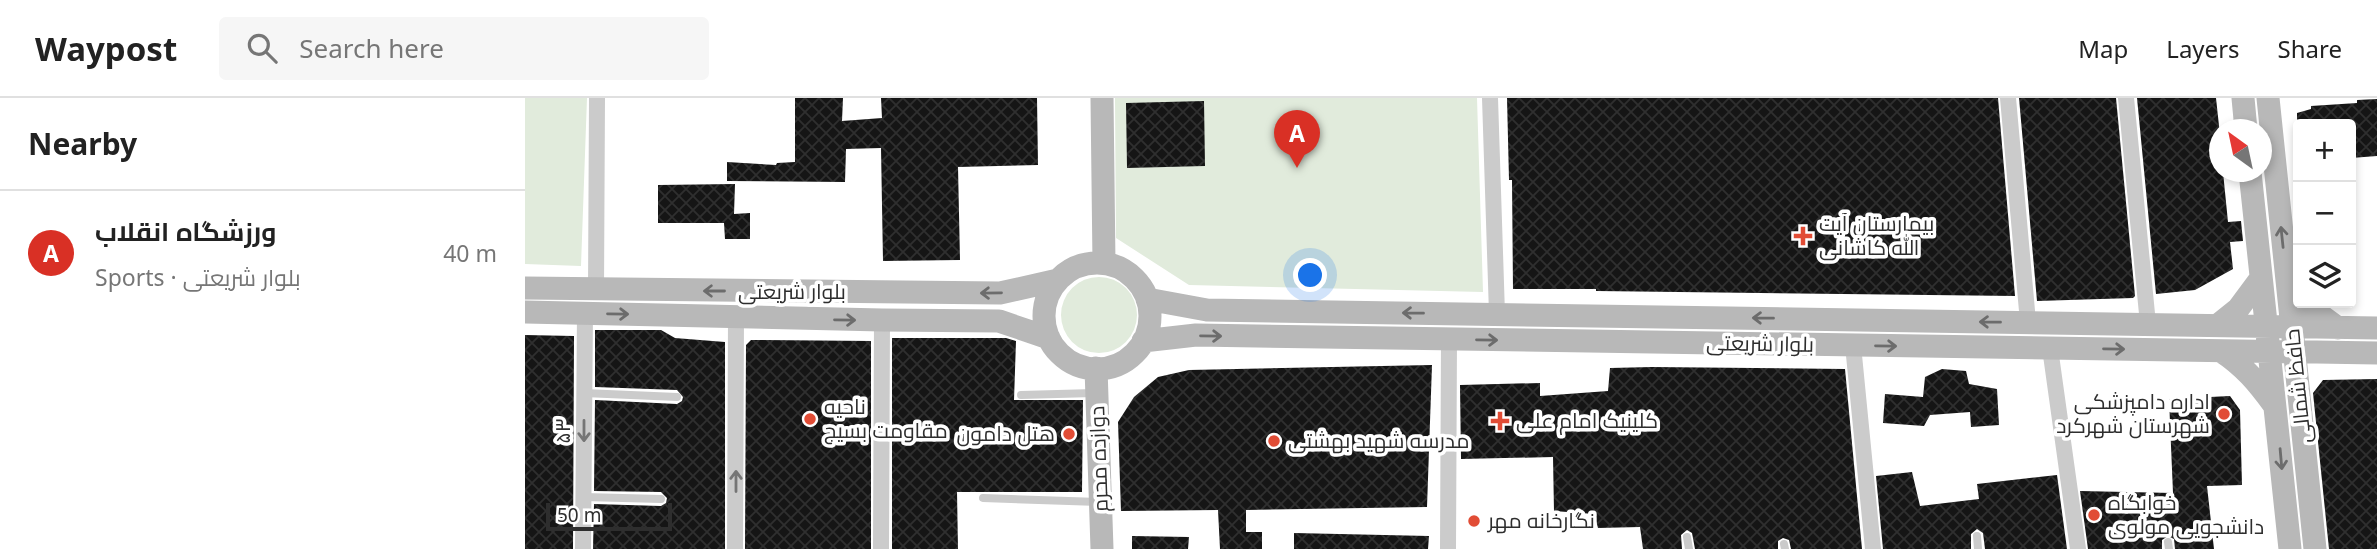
<!DOCTYPE html>
<html lang="en">
<head>
<meta charset="utf-8">
<style>
	:root { --surface:#fff; --page:#f6f6f6; --text:#222; --muted:#767676; --line:#e0e0e0; --accent:#d93025 }
	body { margin:0; font-family:"Noto Sans",Cairo,sans-serif; background:var(--page); color:var(--text) }
	.controls { position:absolute; right:21px; top:21px; display:grid; overflow:hidden; border-radius:7px; box-shadow:0 4px 10px #0003 }
	.controls button { width:63px; height:63px; display:grid; place-items:center; padding:0; border:0; border-bottom:2px solid var(--line); background:var(--surface); color:var(--text); font:35px sans-serif }
	.compass { position:absolute; left:1684px; top:21px; width:63px; height:63px; border-radius:50%; background:var(--surface); box-shadow:0 4px 10px #0003; rotate:327deg }
	.scale { position:absolute; left:21px; bottom:18px; width:126px; box-sizing:border-box; padding-left:7px; border:4px solid #2e2e2e; border-top:0; font-size:19px; line-height:24px; white-space:nowrap; color:#2e2e2e; -webkit-text-stroke:5px #fff; paint-order:stroke }
	.you { position:absolute; left:786px; top:178px; width:24px; height:24px; margin:-18px; border:5px solid #fff; border-radius:50%; background:#1a73e8; box-shadow:0 0 0 10px #1a73e833 }
	.badge { display:grid; place-items:center; width:46px; height:46px; border-radius:50%; background:var(--accent); color:#fff; font-size:23px; font-weight:700 }
	.pin { position:absolute; translate:-50% -58px; filter:drop-shadow(0 2px 4px #0008) }
	.pin::after { content:''; position:absolute; top:37px; width:24px; height:21px; background:inherit; clip-path:polygon(0 0,100% 0,50% 100%) }
	.list { margin:0; padding:0; list-style:none }
	h2 { display:flex; justify-content:space-between; align-items:center; height:91px; margin:0; padding:0 28px; font-size:30px }
	h2 small { font-size:23px; font-weight:400; color:var(--muted) }
	.list li { display:grid; grid-template-columns:46px 1fr auto; gap:21px; align-items:center; box-sizing:border-box; height:126px; padding:0 28px; border-top:2px solid var(--line) }
	.list b { display:block; font-size:26px; white-space:nowrap }
	.list p { margin:0; font-size:23px; white-space:nowrap; color:var(--muted) }
	.list em { font-size:23px; font-style:normal; color:var(--muted) }
	.icon { flex:none; width:38px; height:38px; fill:none; stroke:currentColor; stroke-width:2; stroke-linecap:round; stroke-linejoin:round }
	.map { position:relative; flex:none; width:1852px; height:451px; overflow:hidden }
	header { display:flex; align-items:center; gap:42px; box-sizing:border-box; height:98px; padding:0 35px; background:var(--surface); border-bottom:2px solid var(--line) }
	header strong { font-size:33px }
	nav { display:flex; gap:38px; margin-inline-start:auto; font-size:24px }
	.search { width:490px; height:63px; background:var(--page); display:flex; align-items:center; gap:18px; box-sizing:border-box; padding:0 24px; border-radius:7px; color:var(--muted); font-size:26px }
	main { display:flex }
	aside { flex:1; background:var(--surface) }
	.map>svg:first-child { display:block }
</style>
</head>
<body>
<header>
<strong>Waypost</strong>
<div class="search"><svg class="icon" aria-label="search" viewBox="0 0 24 24"><circle cx="10" cy="10" r="6"/><path d="M15 15l6 6"/></svg>Search here</div>
<nav><a>Map</a><a>Layers</a><a>Share</a></nav>
</header>
<main>
<aside>
<h2>Nearby<small></small></h2>
<ul class="list">
<li><span class="badge">A</span><div><b>ورزشگاه انقلاب</b><p>Sports · بلوار شریعتی</p></div><em>40 m</em></li>
</ul>
</aside>
<div class="map">
<svg width="1852" height="451" viewBox="0 0 1852 451">
	<defs>
		<pattern id="building-cross-hatch" width="8" height="8" patternUnits="userSpaceOnUse" patternTransform="scale(1.75)"><rect width="8" height="8" fill="#151515"/><path d="M0 0l8 8M0 8l8-8" fill="none" stroke="#2f2f2f"/></pattern>
	</defs>
	<rect width="100%" height="100%" fill="#fff"/>
	<!-- green -->
	<path fill="#e1ebdc" d="M0,0H62L56,168L0,166Z
		M590,0H952L958,194L664,187L591,140Z
		M536 217a38 38 0 1 1 76 0a38 38 0 1 1-76 0Z"/>
	<!-- building -->
	<path fill="url(#building-cross-hatch)" d="M270,0H318L317,23L357,20L356,0H512L513,67L433,69L435,162L358,163L356,50L321,51L320,84L202,83V64L251,67L252,65L270,64Z
		M982,0H1473L1490,198L1071,193V191H988L987,82H984Z
		M1494,0H1591L1610,198L1608,200L1512,203Z
		M1612,0H1691L1695,37V74H1698L1703,124L1716,123L1718,143L1705,144L1708,171L1670,192L1631,196Z
		M1852,1V58L1826,60V26H1772V15L1786,11V8L1832,5V2Z
		M679,3L680,68L602,70L601,5Z
		M210,86L209,116L225,115V141H200L199,125H133V87Z
		M70,232H136L150,240L200,244V451H68L69,406L136,408L141,405L142,400L136,394L69,393L70,302L152,306L157,303L158,299L152,292L70,289Z
		M0,237L49,238L48,451H0Z
		M367,240H481L491,243L489,302H558L557,394H432L433,451H367Z
		M226,242L346,243V451H220L221,247Z
		M907,267L902,409L721,412V434H737V451H695L693,412L596,413L593,324L609,299L633,279L664,272Z
		M1127,269L1320,271L1337,451H1266L1264,442L1258,440L1253,443V451H1170L1167,435L1162,432L1156,437L1157,451H1118L1115,429L1073,430L1069,416L1029,413L1028,359L936,361L935,287L1015,285V298L1083,293L1085,270Z
		M1417,271L1441,273L1444,286L1472,291L1474,327L1446,329L1445,314L1405,317L1399,328L1358,325L1360,296L1398,299L1400,279Z
		M1852,281V451H1804L1788,295L1798,282Z
		M1705,298L1715,312L1717,387L1682,388L1689,451H1650L1649,441L1643,438L1637,442V451H1563L1555,393L1648,395L1644,301Z
		M1387,374L1395,408L1454,401L1452,386L1532,377L1542,451H1460L1458,435L1452,431L1446,436V451H1358L1351,378Z
		M769,435L904,438L903,451H769Z
		M607,438L664,439L663,451H607Z"/>
	<g fill="none" stroke-linecap="round" stroke-linejoin="round">
		<!-- lane -->
		<path stroke="#cbcbcb" stroke-width="8" d="M59,295L152,299
			M496,297L569,295
			M59,399L136,401
			M458,400L574,404
			M1452,438L1453,451
			M1162,439L1164,451
			M1643,444L1644,451
			M1259,446L1260,451"/>
		<!-- street -->
		<path stroke="#cbcbcb" stroke-width="16" d="M965,0L972,216
			M1483,0L1503,224
			M1601,0L1623,226
			M71,193L72,0
			M1328,247L1348,451
			M1525,250L1553,451
			M58,451L60,215
			M210,451L211,219
			M356,451L357,222
			M923,451L924,241"/>
		<!-- secondary -->
		<path stroke="#b8b8b8" stroke-width="23" d="M577,0L579,165
			M1718,0L1721,32
			M1743,0L1790,451
			M1725,74L1765,451
			M519 218a53 53 0 1 1 106 0a53 53 0 1 1-106 0Z
			M0,190L475,195L533,182
			M622,201L682,212L1852,230
			M1779,205L1813,230
			M0,214L357,222L474,223L524,240
			M1693,227L1713,211L1736,180
			M618,243L671,237L1852,255
			M1696,253C1719,268 1733,285 1749,307
			M571,270L577,451"/>
	</g>
	<!-- one-way arrows -->
	<defs><path id="oneway-shaft" d="M-6 0H5M1.5-3L5.5 0L1.5 3" fill="none" stroke-width="1.6" stroke-linecap="round" stroke-linejoin="round" transform="scale(1.75)"/></defs>
	<g stroke="#6c6c6c">
		<use href="#oneway-shaft" transform="translate(1757 139) rotate(-96)"/>
		<use href="#oneway-shaft" transform="translate(189 193) rotate(-180)"/>
		<use href="#oneway-shaft" transform="translate(466 195) rotate(179)"/>
		<use href="#oneway-shaft" transform="translate(888 215) rotate(-179)"/>
		<use href="#oneway-shaft" transform="translate(93 216) rotate(1)"/>
		<use href="#oneway-shaft" transform="translate(1238 220) rotate(-179)"/>
		<use href="#oneway-shaft" transform="translate(320 222) rotate(1)"/>
		<use href="#oneway-shaft" transform="translate(1465 224) rotate(-179)"/>
		<use href="#oneway-shaft" transform="translate(686 238) rotate(1)"/>
		<use href="#oneway-shaft" transform="translate(962 242) rotate(1)"/>
		<use href="#oneway-shaft" transform="translate(1361 248) rotate(1)"/>
		<use href="#oneway-shaft" transform="translate(1589 251) rotate(1)"/>
		<use href="#oneway-shaft" transform="translate(1756 361) rotate(85)"/>
	</g>
	<g stroke="#757575">
		<use href="#oneway-shaft" transform="translate(59 333) rotate(90)"/>
		<use href="#oneway-shaft" transform="translate(211 383) rotate(-90)"/>
	</g>
	<!-- markers -->
	<g fill="#e14c35" stroke="#fff" stroke-width="2.5">
		<path d="M1274.5 127.5h7v7h7v7h-7v7h-7v-7h-7v-7h7z"/>
		<circle cx="1699" cy="316" r="7"/>
		<circle cx="285" cy="321" r="7"/>
		<path d="M971.5 312.5h7v7h7v7h-7v7h-7v-7h-7v-7h7z"/>
		<circle cx="544" cy="336" r="7"/>
		<circle cx="749" cy="343" r="7"/>
		<circle cx="1569" cy="417" r="7"/>
		<circle cx="949" cy="423" r="7"/>
	</g>
	<g text-anchor="middle" stroke-width="7" stroke-linejoin="round" paint-order="stroke">
		<!-- poi labels -->
		<g font-size="21" fill="#2e2e2e" stroke="#fff" text-anchor="start">
			<text x="1294" y="133">بیمارستان آیت<tspan x="1294" dy="24">الله کاشانی</tspan></text>
			<text x="1685" y="311" text-anchor="end">اداره دامپزشکی<tspan x="1685" dy="24">شهرستان شهرکرد</tspan></text>
			<text x="299" y="316">ناحیه<tspan x="299" dy="24">مقاومت بسیج</tspan></text>
			<text x="991" y="330">کلینیک امام علی</text>
			<text x="530" y="343" text-anchor="end">هتل دامون</text>
			<text x="763" y="350">مدرسه شهید بهشتی</text>
			<text x="1583" y="412">خوابگاه<tspan x="1583" dy="24">دانشجویی مولوی</tspan></text>
			<text x="963" y="430">نگارخانه مهر</text>
		</g>
		<!-- street labels -->
		<g font-size="21" fill="#2e2e2e" stroke="#fff">
			<text x="267" y="201">بلوار شریعتی</text>
			<text transform="translate(1235 246) rotate(1)" y="7">بلوار شریعتی</text>
			<text transform="translate(1773 288) rotate(-96)" y="7">حافظ شمالی</text>
			<text transform="translate(38 333) rotate(-90)" y="7">۵۳</text>
			<text transform="translate(574 361) rotate(-92)" y="7">دوازده محرم</text>
		</g>
	</g>
</svg>
<div class="controls">
<button>+</button>
<button>−</button>
<button><svg class="icon" aria-label="layers" viewBox="0 0 24 24"><path d="M12 4l9 5-9 5-9-5zM3 14l9 5 9-5"/></svg></button>
</div>
<svg class="compass" viewBox="-18 -18 36 36"><path d="M0-13l5 13h-10z" fill="#e53935"/><path d="M0 13l5-13h-10z" fill="#767676"/></svg>
<div class="scale">50 m</div>
<div class="you"></div>
<div class="pin badge" style="left:772px;top:70px">A</div>
</div>
</main>
</body>
</html>
